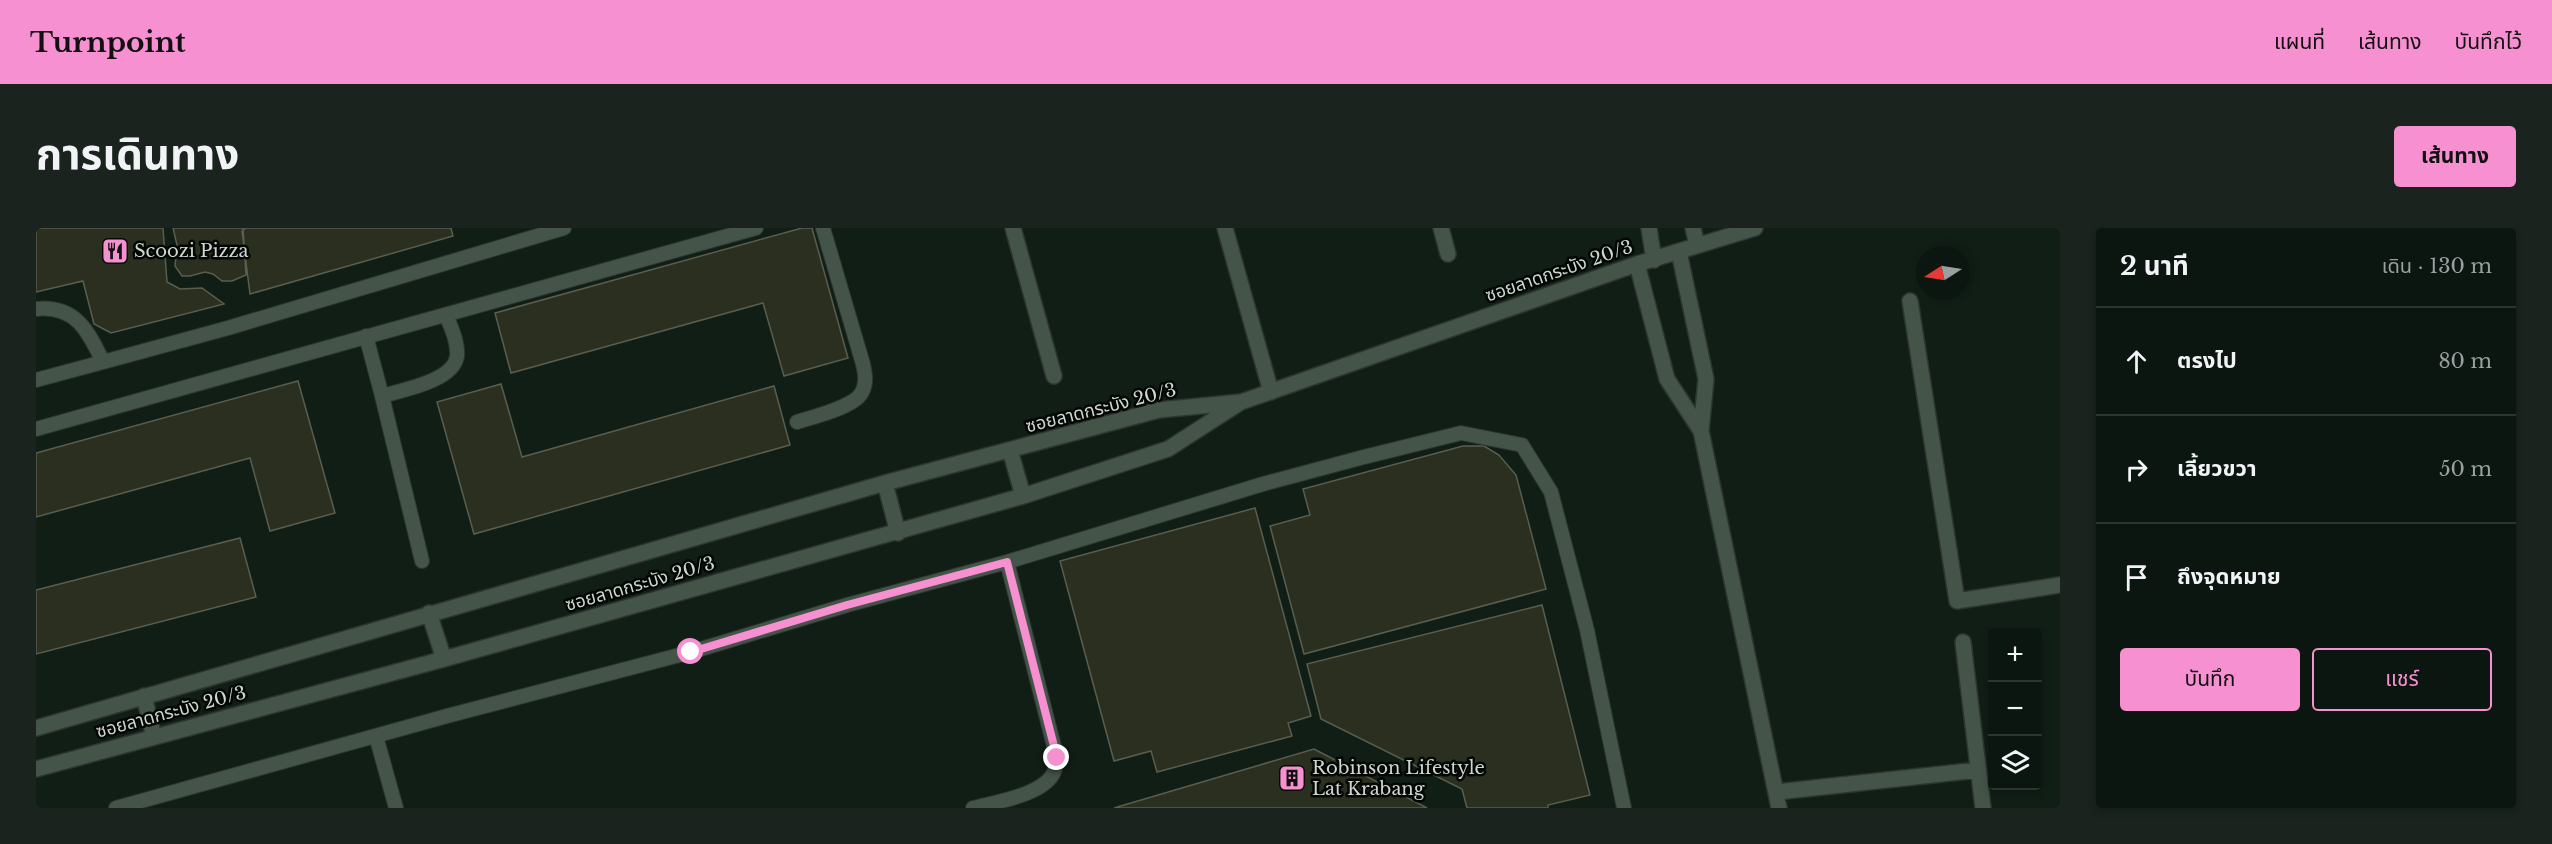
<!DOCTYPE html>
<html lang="th">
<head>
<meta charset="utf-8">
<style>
	:root { --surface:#0c1610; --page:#1a231e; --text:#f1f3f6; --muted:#9a9f9f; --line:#2c3530; --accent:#f690d0 }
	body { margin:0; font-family:"Libre Baskerville","Noto Sans Thai",serif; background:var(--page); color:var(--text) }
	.controls { position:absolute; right:18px; bottom:18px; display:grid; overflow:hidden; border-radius:6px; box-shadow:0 3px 9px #0003 }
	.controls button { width:54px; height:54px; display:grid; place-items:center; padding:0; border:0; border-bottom:2px solid var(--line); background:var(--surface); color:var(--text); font:30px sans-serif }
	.compass { position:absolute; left:1880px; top:18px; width:54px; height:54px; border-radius:50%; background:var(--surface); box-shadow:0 3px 9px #0003; rotate:258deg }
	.stop { position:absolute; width:18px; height:18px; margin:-14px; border:4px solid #f690d0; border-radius:50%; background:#fff }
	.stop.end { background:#f690d0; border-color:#fff; box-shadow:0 2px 6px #0008 }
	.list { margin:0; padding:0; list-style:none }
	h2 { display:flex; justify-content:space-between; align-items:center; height:78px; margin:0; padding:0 24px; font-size:26px }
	h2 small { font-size:20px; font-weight:400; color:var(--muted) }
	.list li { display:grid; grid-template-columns:39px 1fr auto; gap:18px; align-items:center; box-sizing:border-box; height:108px; padding:0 24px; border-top:2px solid var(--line) }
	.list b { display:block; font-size:22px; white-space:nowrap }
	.list em { font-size:20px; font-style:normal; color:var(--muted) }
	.actions { display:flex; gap:12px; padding:18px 24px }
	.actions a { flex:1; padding:14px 0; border:2px solid var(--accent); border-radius:6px; text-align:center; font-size:21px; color:var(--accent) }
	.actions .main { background:var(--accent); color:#111 }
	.icon { flex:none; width:33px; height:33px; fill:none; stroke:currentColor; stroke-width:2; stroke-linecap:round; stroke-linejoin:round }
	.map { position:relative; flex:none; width:2024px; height:580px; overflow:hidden; border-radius:6px }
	header { display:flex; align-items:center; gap:36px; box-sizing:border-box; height:84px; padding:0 30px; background:var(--accent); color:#111 }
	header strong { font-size:28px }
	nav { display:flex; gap:33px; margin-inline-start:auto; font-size:21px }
	.intro { display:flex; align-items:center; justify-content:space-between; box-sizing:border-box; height:144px; padding:0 36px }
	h1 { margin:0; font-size:42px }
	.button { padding:15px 27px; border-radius:6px; background:var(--accent); color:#111; font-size:21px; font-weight:700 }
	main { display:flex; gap:36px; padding:0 36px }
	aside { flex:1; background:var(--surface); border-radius:6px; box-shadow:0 3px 9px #0003 }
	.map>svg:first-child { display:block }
</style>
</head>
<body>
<header>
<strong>Turnpoint</strong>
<nav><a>แผนที่</a><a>เส้นทาง</a><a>บันทึกไว้</a></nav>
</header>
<div class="intro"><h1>การเดินทาง</h1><a class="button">เส้นทาง</a></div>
<main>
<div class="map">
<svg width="2024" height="580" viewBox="0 0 2024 580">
	<rect width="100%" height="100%" fill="#101e16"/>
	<!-- building -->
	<path fill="#2a2f20" stroke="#595e4e" stroke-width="1.5" d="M0,0H127L131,54L144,61L166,60L188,76L75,105L58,96L47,53L0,64Z
		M137,0H207L210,47L196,53H186L177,46L169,44L154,48H146L139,38L141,17Z
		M210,0H415L417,8L214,66L206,3Z
		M766,0H776L812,130L748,148L727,75L475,145L459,85Z
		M262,153L299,285L234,303L214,230L0,289V225Z
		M465,156L486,229L738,158L754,217L438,306L401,174Z
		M1427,218H1448L1463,227L1480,247L1510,361L1268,426L1234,298L1274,287L1267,261Z
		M1219,280L1275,488L1252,495L1256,508L1121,544L1115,523L1078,533L1024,333Z
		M204,310L220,369L0,426V362Z
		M1506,377L1554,567L1512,577V580H1431L1426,561L1285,491L1271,436Z
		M1278,521L1391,580H1078Z"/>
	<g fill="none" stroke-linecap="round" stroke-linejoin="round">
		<defs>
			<path id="lane" d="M0,81C39,77 52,102 67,134L192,100L528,0
				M330,108L346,168C366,162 418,153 421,128C422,114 415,99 410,87
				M0,152L67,134
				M346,168L386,333
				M761,194C777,189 819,179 826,164C831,155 829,145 827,136L787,0
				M0,201L720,0
				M340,508L360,580
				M80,580L411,488L655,424L811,377L971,334L1227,256L1324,230L1425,205L1486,217L1515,264L1551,402L1588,580
				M937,580C959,574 1008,567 1018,544C1020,540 1020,534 1021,530L971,334"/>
			<path id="street" d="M977,0L1018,148
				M1189,0L1235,164
				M1405,0L1412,26
				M1613,0L1618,32
				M1657,0L1661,17
				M1643,24L1670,151L1665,203L1743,580
				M1601,36L1631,151L1665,203
				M1874,73L1921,373L2024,357
				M974,222L987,268
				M849,255L862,305
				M393,385L408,431
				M1927,414L1947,580
				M108,468L118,509
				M0,500L849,255L1123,182L1205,174
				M0,541L408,431L987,268L1132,221L1205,174L1601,36L1719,0
				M1741,564L1942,542"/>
		</defs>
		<!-- lane casing -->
		<use href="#lane" stroke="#2d3530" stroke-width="16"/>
		<!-- street casing -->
		<use href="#street" stroke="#2d3530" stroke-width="18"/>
		<!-- lane -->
		<use href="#lane" stroke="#445449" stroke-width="14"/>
		<!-- street -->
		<use href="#street" stroke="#445449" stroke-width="15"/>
	</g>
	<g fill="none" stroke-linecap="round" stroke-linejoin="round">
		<!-- route -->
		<path stroke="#f690d0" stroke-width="8" d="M655,424L811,377L971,334L1021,530"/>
	</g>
	<!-- icons -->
	<defs>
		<symbol id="restaurant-square" viewBox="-11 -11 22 22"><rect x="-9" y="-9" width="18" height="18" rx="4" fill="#f690d0" stroke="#030704"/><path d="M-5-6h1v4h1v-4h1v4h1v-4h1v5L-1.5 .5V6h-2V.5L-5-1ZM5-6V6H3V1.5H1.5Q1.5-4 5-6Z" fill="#111"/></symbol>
		<symbol id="building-square" viewBox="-11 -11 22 22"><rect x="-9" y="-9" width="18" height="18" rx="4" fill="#f690d0" stroke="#030704"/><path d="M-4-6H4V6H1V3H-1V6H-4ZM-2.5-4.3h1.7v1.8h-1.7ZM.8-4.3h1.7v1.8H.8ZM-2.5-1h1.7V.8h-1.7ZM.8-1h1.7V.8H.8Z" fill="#111"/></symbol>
	</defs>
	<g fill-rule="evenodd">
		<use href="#restaurant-square" x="64" y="8" width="30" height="30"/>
		<use href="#building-square" x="1241" y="535" width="30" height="30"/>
	</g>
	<g text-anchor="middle" stroke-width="5" stroke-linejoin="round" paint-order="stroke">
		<!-- poi labels -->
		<g font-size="18" fill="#cdd6d0" stroke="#030704" text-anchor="start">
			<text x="98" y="29">Scoozi Pizza</text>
			<text x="1276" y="546">Robinson Lifestyle<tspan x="1276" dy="21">Lat Krabang</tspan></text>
		</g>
		<!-- street labels -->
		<g font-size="18" fill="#cdd6d0" stroke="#030704">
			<text transform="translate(1523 43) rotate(-19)" y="6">ซอยลาดกระบัง 20/3</text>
			<text transform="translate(1065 180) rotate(-14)" y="6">ซอยลาดกระบัง 20/3</text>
			<text transform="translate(604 356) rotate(-16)" y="6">ซอยลาดกระบัง 20/3</text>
			<text transform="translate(135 484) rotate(-15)" y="6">ซอยลาดกระบัง 20/3</text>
		</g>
	</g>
</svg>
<div class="controls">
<button>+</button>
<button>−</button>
<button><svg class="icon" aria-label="layers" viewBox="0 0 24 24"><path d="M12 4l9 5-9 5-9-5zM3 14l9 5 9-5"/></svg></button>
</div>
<svg class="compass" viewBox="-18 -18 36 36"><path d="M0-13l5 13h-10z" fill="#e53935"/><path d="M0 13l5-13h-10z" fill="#9a9f9f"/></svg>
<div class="stop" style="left:655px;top:424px"></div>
<div class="stop end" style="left:1021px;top:530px"></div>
</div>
<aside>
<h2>2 นาที<small>เดิน · 130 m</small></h2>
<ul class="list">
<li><svg class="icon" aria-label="ahead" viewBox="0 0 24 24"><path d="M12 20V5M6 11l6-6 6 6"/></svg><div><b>ตรงไป</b></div><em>80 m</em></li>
<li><svg class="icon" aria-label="right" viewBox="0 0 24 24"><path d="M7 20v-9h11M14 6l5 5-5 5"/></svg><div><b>เลี้ยวขวา</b></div><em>50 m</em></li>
<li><svg class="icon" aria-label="arrive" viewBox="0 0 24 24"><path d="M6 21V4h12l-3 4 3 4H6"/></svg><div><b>ถึงจุดหมาย</b></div></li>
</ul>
<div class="actions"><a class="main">บันทึก</a><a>แชร์</a></div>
</aside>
</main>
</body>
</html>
